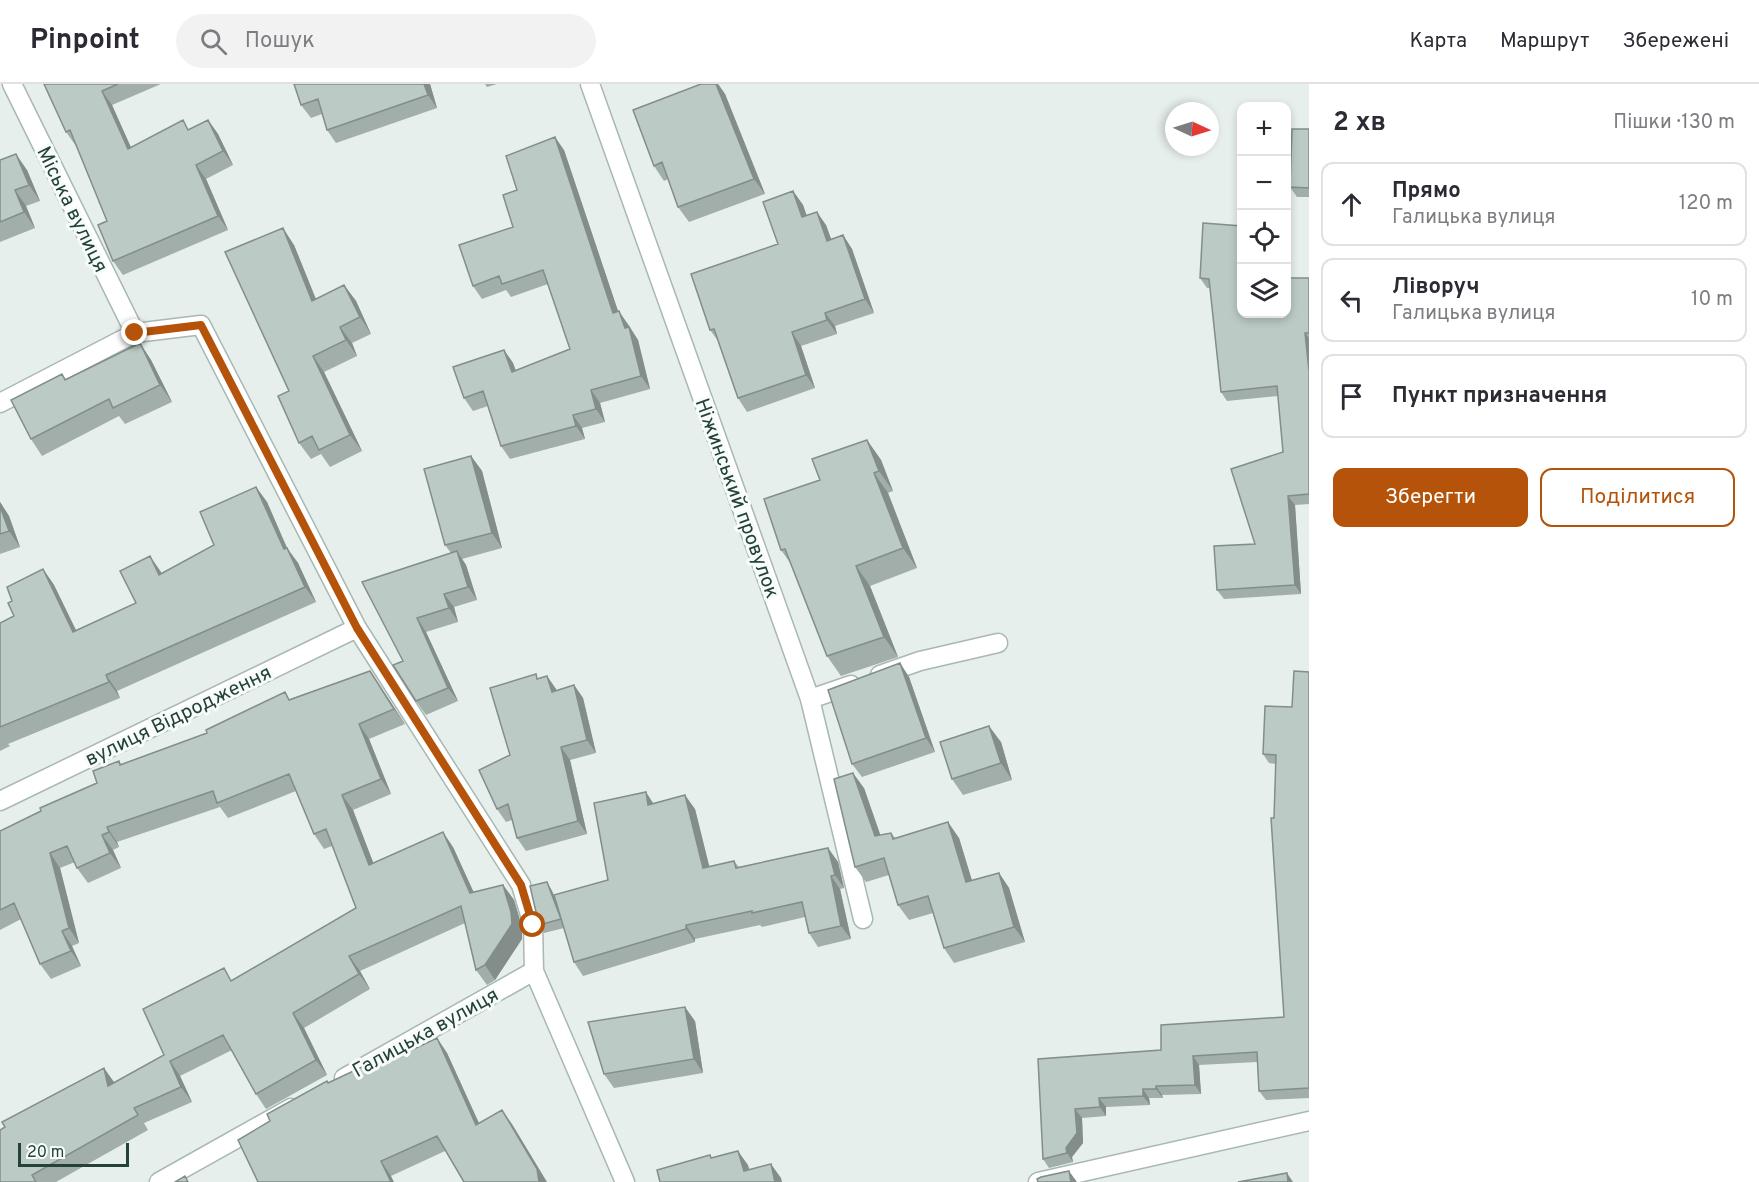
<!DOCTYPE html>
<html lang="uk">
<head>
<meta charset="utf-8">
<style>
	:root { --surface:#fff; --page:#f2f2f3; --text:#2b2b33; --muted:#7c7c81; --line:#e1e1e2; --accent:#b45309 }
	body { margin:0; font-family:Overpass,sans-serif; background:var(--page); color:var(--text) }
	.controls { position:absolute; right:18px; top:18px; display:grid; overflow:hidden; border-radius:12px; box-shadow:0 3px 9px #0003 }
	.controls button { width:54px; height:54px; display:grid; place-items:center; padding:0; border:0; border-bottom:2px solid var(--line); background:var(--surface); color:var(--text); font:30px sans-serif }
	.compass { position:absolute; left:1165px; top:18px; width:54px; height:54px; border-radius:50%; background:var(--surface); box-shadow:0 3px 9px #0003; rotate:94deg }
	.scale { position:absolute; left:18px; bottom:15px; width:111px; box-sizing:border-box; padding-left:6px; border:3px solid #24423a; border-top:0; font-size:16px; line-height:21px; white-space:nowrap; color:#24423a; -webkit-text-stroke:4px #f7fbf9; paint-order:stroke }
	.stop { position:absolute; width:18px; height:18px; margin:-14px; border:4px solid #b45309; border-radius:50%; background:#fff }
	.stop.end { background:#b45309; border-color:#fff; box-shadow:0 2px 6px #0008 }
	.list { margin:0; padding:0; list-style:none }
	h2 { display:flex; justify-content:space-between; align-items:center; height:78px; margin:0; padding:0 24px; font-size:26px }
	h2 small { font-size:20px; font-weight:400; color:var(--muted) }
	.list li { display:grid; grid-template-columns:39px 1fr auto; gap:18px; align-items:center; box-sizing:border-box; height:84px; margin:0 12px 12px; padding:0 12px; border:2px solid var(--line); border-radius:12px }
	.list b { display:block; font-size:22px; white-space:nowrap }
	.list p { margin:0; font-size:20px; white-space:nowrap; color:var(--muted) }
	.list em { font-size:20px; font-style:normal; color:var(--muted) }
	.actions { display:flex; gap:12px; padding:18px 24px }
	.actions a { flex:1; padding:14px 0; border:2px solid var(--accent); border-radius:12px; text-align:center; font-size:21px; color:var(--accent) }
	.actions .main { background:var(--accent); color:#fff }
	.icon { flex:none; width:33px; height:33px; fill:none; stroke:currentColor; stroke-width:2; stroke-linecap:round; stroke-linejoin:round }
	.map { position:relative; flex:none; width:1309px; height:1098px; overflow:hidden }
	header { display:flex; align-items:center; gap:36px; box-sizing:border-box; height:84px; padding:0 30px; background:var(--surface); border-bottom:2px solid var(--line) }
	header strong { font-size:28px }
	nav { display:flex; gap:33px; margin-inline-start:auto; font-size:21px }
	.search { width:420px; height:54px; background:var(--page); display:flex; align-items:center; gap:15px; box-sizing:border-box; padding:0 21px; border-radius:33px; color:var(--muted); font-size:22px }
	main { display:flex }
	aside { flex:1; background:var(--surface) }
	.map>svg:first-child { display:block }
</style>
</head>
<body>
<header>
<strong>Pinpoint</strong>
<div class="search"><svg class="icon" aria-label="search" viewBox="0 0 24 24"><circle cx="10" cy="10" r="6"/><path d="M15 15l6 6"/></svg>Пошук</div>
<nav><a>Карта</a><a>Маршрут</a><a>Збережені</a></nav>
</header>
<main>
<div class="map">
<svg width="1309" height="1098" viewBox="0 0 1309 1098">
	<rect width="100%" height="100%" fill="#e6efeb"/>
	<g fill="none" stroke-linecap="round" stroke-linejoin="round">
		<defs>
			<path id="lane" d="M880,591L920,577L998,559
				M810,615L851,601"/>
			<path id="street" d="M12,0L135,249
				M590,0L810,615L863,835
				M0,319L135,249L201,241L357,544L521,801L533,841L534,887L625,1098
				M0,717L357,544
				M344,994L534,887
				M159,1098L291,1024
				M1038,1098L1309,1037"/>
		</defs>
		<!-- lane casing -->
		<use href="#lane" stroke="#a8b8b2" stroke-width="21"/>
		<!-- street casing -->
		<use href="#street" stroke="#a8b8b2" stroke-width="21"/>
		<!-- lane -->
		<use href="#lane" stroke="#fff" stroke-width="18"/>
		<!-- street -->
		<use href="#street" stroke="#fff" stroke-width="18"/>
	</g>
	<!-- wall -->
	<path fill="#a1aea9" d="M44,0H161L112,21L131,64L190,46L208,36L218,50L233,81L206,95L228,146L123,191L113,177L107,137L76,62L66,48Z
		M294,0H430L437,24L336,59L327,46L322,30L311,34L301,21Z
		M485,0H497L487,3Z
		M701,0H718L725,10L765,110L689,138L678,123L668,95L664,97L654,82Z
		M1309,45V113H1297L1290,103Z
		M564,66L618,227L628,240L630,243L638,256L650,305L600,319L605,338L582,344L585,355L510,375L501,362L488,322L473,327L464,314L504,266L513,279L516,287L570,265L548,200L511,213L506,206L482,215L473,202L513,143L517,106Z
		M0,76L27,86L40,117L26,122L35,144L0,158Z
		M793,107L803,121L806,131L826,141L831,155L843,151L852,165L874,229L835,242L837,250L801,262L815,304L747,328L738,314L719,258L710,246L778,160Z
		M1242,142V230L1309,194V420L1295,421L1301,510L1224,515L1217,506L1255,460L1283,368L1278,312L1227,317L1221,308L1210,204H1207L1200,194Z
		M294,161L316,215L344,201L356,217L371,250L352,259L357,272L324,288L362,367L330,383L321,370L311,375L299,359Z
		M140,259L151,276L172,318L125,340L119,332L42,372L31,355L62,290L66,295Z
		M867,356L881,376L893,407L888,409L917,484L870,502L898,573L841,592L827,572L791,480L781,466L820,396Z
		M471,372L482,387L502,464L462,475L466,481L477,516L454,523L458,538L426,548L458,617L426,631L416,617L403,577L362,498L451,469L445,461Z
		M256,403L267,418L287,464L298,479L316,518L117,607L120,614L8,660L10,662L0,667V539L14,532L12,517L43,485L54,501L76,546L136,519L161,489L214,461Z
		M0,418L9,432L20,463L0,470Z
		M900,579L909,593L935,668L862,693L852,680Z
		M370,587L405,640L369,655L391,710L353,726L373,779L453,763L473,808L503,801L514,816L522,843V855L495,896L487,901L476,886L465,839L360,887L370,905L304,944L327,991L266,1025L256,1010L232,966L180,992L192,1018L144,1039L148,1046L56,1098H0L114,999L164,971L233,896L356,824L332,762L324,765L314,750L296,707L228,734L220,723L117,758L119,763L113,766L121,784L88,799L77,784L75,778L60,784L79,859L72,862L81,882L51,895L40,880L21,835L0,846V747L97,699L119,677L121,680L207,649L290,615Z
		M1309,588V1014L1266,1016L1259,1007L1257,978L1199,981L1201,1010L1162,1011L1163,1014H1149L1150,1021L1106,1023V1032L1082,1034L1083,1059L1072,1073L1073,1078L1049,1084L1043,1075L1038,975L1161,966L1284,933L1276,680L1269,679L1263,670L1292,623Z
		M547,592L557,607L574,601L583,614L596,669L570,676L587,750L526,767L517,754L512,736L506,738L497,725L510,671L539,595Z
		M1001,658L1012,696L963,711L952,695Z
		M864,704L880,751L891,749L895,754H959L972,797L999,789L1009,804L1025,858L954,879L944,864L933,829L909,836L898,821L889,791L866,798L855,783Z
		M653,719L695,725L709,783L734,777L739,783L828,764L838,778L844,804L840,805L851,855L818,863L809,849L805,833L762,843L760,841L695,855V858L583,892L574,878L564,844L544,849L539,841L547,798L552,807L554,811L608,796Z
		M695,937L703,989L614,1004L604,990Z
		M437,954L447,969L479,1039L512,1040L445,1067L391,1092L270,1037L328,999L364,982L368,987Z"/>
	<!-- shaded-wall -->
	<path fill="#838d89" d="M424,0H430L437,24L428,11Z
		M716,0H718L725,10L765,110L754,95Z
		M102,7L112,21L138,79L128,65Z
		M208,36L218,50L233,81L223,67Z
		M555,53L564,66L623,242L613,229Z
		M16,70L27,86L40,117L29,101Z
		M196,81L206,95L228,146L218,132Z
		M15,106L26,122L35,144L24,128Z
		M793,107L803,121L812,146L802,133Z
		M817,128L826,141L837,171L827,157Z
		M283,144L294,161L323,233L312,217Z
		M843,151L852,165L874,229L865,215Z
		M344,201L356,217L371,250L360,233Z
		M619,227L638,256L650,305L641,292Z
		M825,229L835,242L837,250L827,236Z
		M340,243L352,259L357,272L346,256Z
		M792,248L801,262L815,304L806,291Z
		M1305,249L1309,254V287Z
		M140,259L151,276L172,318L160,301Z
		M504,266L513,279L521,301L512,288Z
		M313,272L324,288L362,367L350,351Z
		M591,306L600,319L605,338L596,325Z
		M573,331L582,344L585,355L576,342Z
		M867,356L881,376L893,407L879,387Z
		M471,372L482,387L502,464L492,449Z
		M874,389L888,409L917,484L903,464Z
		M256,403L267,418L287,464L298,479L316,518L305,503L284,465Z
		M1288,412L1295,421L1301,510L1295,501Z
		M0,418L9,432L20,463L9,447L0,422Z
		M457,467L466,481L477,516L468,503Z
		M150,472L161,488L170,506L159,491Z
		M856,482L870,502L898,573L884,553Z
		M43,485L54,501L84,563L73,548Z
		M444,510L454,523L458,538L449,524Z
		M417,534L426,548L458,617L448,604Z
		M900,579L909,593L935,668L926,654Z
		M370,587L380,602L405,640L394,625Z
		M106,591L117,607L120,614L109,598Z
		M547,592L556,605L561,621L552,608Z
		M574,601L583,614L596,669L587,656Z
		M359,640L369,655L391,710L381,695Z
		M989,642L1001,658L1012,696L1001,679Z
		M561,663L570,676L587,750L578,737Z
		M853,689L864,704L886,767L875,752Z
		M646,708L655,722L648,721Z
		M342,711L353,726L380,796L369,781Z
		M685,711L695,725L713,797L703,784Z
		M948,738L959,754L977,813L966,798Z
		M107,743L117,758L119,763L109,748Z
		M443,748L453,763L481,824L470,809Z
		M102,751L113,766L121,784L110,769Z
		M828,764L838,778L844,804L835,791Z
		M50,769L60,784L79,859L69,844Z
		M999,789L1009,804L1025,858L1014,843Z
		M831,792L840,805L851,855L841,842Z
		M547,798L552,807L566,844L561,835Z
		M503,801L514,816L522,843V855L495,896L485,881Z
		M686,841L695,855V858L686,845Z
		M62,847L72,862L81,882L71,867Z
		M349,872L360,887L370,905L359,890Z
		M685,923L695,937L703,989L694,975Z
		M293,929L304,944L327,991L316,976Z
		M437,954L447,969L486,1055L476,1041Z
		M1193,972L1199,981L1201,1010L1195,1001Z
		M170,977L180,992L192,1018L181,1003Z
		M104,984L114,998L119,1017L108,1002Z
		M1156,1002L1162,1011L1163,1014L1156,1005Z
		M1143,1005L1149,1014L1150,1021L1143,1012Z
		M1099,1014L1106,1023V1032L1100,1023Z
		M1075,1025L1082,1034L1083,1059L1072,1073L1073,1078L1067,1069L1066,1064Z
		M502,1026L512,1040L547,1098H539Z
		M738,1067L748,1081L753,1098L744,1087Z
		M381,1077L391,1092L394,1098H391Z
		M771,1080L781,1094L782,1098H775Z
		M1069,1087L1077,1098H1071Z
		M1287,1089L1293,1098H1288Z"/>
	<!-- building -->
	<path fill="#bbcac4" stroke="#838d89" stroke-width="1.5" d="M44,0H118L102,7L128,65L183,36L188,46L208,36L223,67L196,81L218,132L113,177L98,141L107,137L70,46L66,48Z
		M294,0H424L428,11L327,46L318,15L301,21Z
		M701,0H716L754,95L678,123L662,78L654,82L633,26Z
		M1292,45H1309V104L1290,103Z
		M555,53L613,229L619,227L625,244L629,243L641,292L591,306L596,325L573,331L576,342L501,362L483,307L464,314L453,283L504,266L512,288L570,265L543,186L502,200L499,192L473,202L459,161L513,143L503,111L517,106L506,72Z
		M16,70L29,101L15,106L24,128L0,138V76Z
		M793,107L802,133L817,128L827,157L843,151L865,215L825,229L827,236L792,248L806,291L738,314L714,245L710,246L691,190L778,160L763,118Z
		M1203,139L1242,142V230H1287V194H1309V249H1305L1309,287V410L1288,412L1295,501L1217,506L1214,462L1255,460L1231,385L1283,368L1277,302L1221,308L1209,195L1200,194Z
		M283,144L312,217L344,201L360,233L340,243L346,256L313,272L350,351L319,366L312,352L299,359L278,312L289,307L225,168Z
		M140,259L160,301L113,324L109,315L31,355L11,316L62,290L65,296Z
		M867,356L879,387L874,389L903,464L856,482L884,553L827,572L785,465L781,466L764,415L820,396L812,375Z
		M471,372L492,449L445,461L424,385Z
		M256,403L284,465L287,464L305,503L106,591L109,598L0,643V539L14,532L8,519L12,517L7,503L43,485L73,548L136,519L120,487L150,472L159,491L214,461L200,428Z
		M0,422L9,447L0,450Z
		M457,467L468,503L444,510L449,524L417,534L448,604L416,617L393,581L403,577L362,498Z
		M900,579L926,654L852,680L828,606Z
		M370,587L394,625L359,640L381,695L342,711L369,781L443,748L470,809L503,801L511,828L512,840L485,881L476,886L461,822L349,872L359,890L293,929L316,976L256,1010L223,951L170,977L181,1003L134,1024L138,1031L32,1091L36,1098H0V1046L5,1043L2,1038L104,984L108,1002L164,971L143,925L224,884L231,897L356,824L326,745L314,750L289,690L217,719L213,707L107,743L109,748L102,751L110,769L77,784L67,762L50,769L69,844L62,847L71,867L40,880L14,819L0,826V747L41,727L40,724L97,699L93,687L119,677L120,681L207,649L206,646L285,608L289,616Z
		M1294,587L1309,588V1004L1259,1007L1257,968L1193,972L1195,1001L1156,1002V1005H1143V1012L1099,1014L1100,1023L1075,1025L1077,1049L1066,1064L1067,1069L1043,1075L1038,975L1161,966V941L1284,933L1271,734H1274L1276,671L1263,670L1265,622L1292,623Z
		M536,590L537,595L547,592L552,608L574,601L587,656L561,663L578,737L517,754L508,720L497,725L479,686L510,671L490,604Z
		M989,642L1001,679L952,695L940,658Z
		M853,689L875,752L891,749L893,755L948,738L966,798L999,789L1014,843L944,864L928,812L898,821L884,774L855,783L834,695Z
		M646,708L648,721L685,711L703,784L734,777L736,784L828,764L835,791L831,792L841,842L809,849L802,818L752,829V827L686,841V845L574,878L554,811L608,796L594,719Z
		M547,798L561,835L539,841L530,802Z
		M685,923L694,975L604,990L588,938Z
		M437,954L476,1041L502,1026L537,1085L539,1098H464L437,1052L381,1077L391,1098H258L238,1056L270,1037L267,1030L327,997L328,999L364,982L367,987Z
		M738,1067L744,1087L771,1080L775,1098H660L657,1086L710,1071L711,1074Z
		M1069,1087L1071,1098H1038L1037,1095L1041,1093Z
		M1287,1089L1288,1098H1238Z
		M185,1092L188,1098H175Z"/>
	<g fill="none" stroke-linecap="round" stroke-linejoin="round">
		<!-- route -->
		<path stroke="#b45309" stroke-width="8" d="M135,249L201,241L357,544L521,801L533,841"/>
	</g>
	<g text-anchor="middle" stroke-width="6" stroke-linejoin="round" paint-order="stroke">
		<!-- street labels -->
		<g font-size="20" fill="#24423a" stroke="#f7fbf9">
			<text transform="translate(73 125) rotate(64)" y="7">Міська вулиця</text>
			<text transform="translate(738 414) rotate(70)" y="7">Ніжинський провулок</text>
			<text transform="translate(178 631) rotate(-26)" y="7">вулиця Відродження</text>
			<text transform="translate(425 948) rotate(-29)" y="7">Галицька вулиця</text>
		</g>
	</g>
</svg>
<div class="controls">
<button>+</button>
<button>−</button>
<button><svg class="icon" aria-label="locate" viewBox="0 0 24 24"><circle cx="12" cy="12" r="6"/><path d="M12 2v4M12 18v4M2 12h4M18 12h4"/></svg></button>
<button><svg class="icon" aria-label="layers" viewBox="0 0 24 24"><path d="M12 4l9 5-9 5-9-5zM3 14l9 5 9-5"/></svg></button>
</div>
<svg class="compass" viewBox="-18 -18 36 36"><path d="M0-13l5 13h-10z" fill="#e53935"/><path d="M0 13l5-13h-10z" fill="#7c7c81"/></svg>
<div class="scale">20 m</div>
<div class="stop" style="left:533px;top:841px"></div>
<div class="stop end" style="left:135px;top:249px"></div>
</div>
<aside>
<h2>2 хв<small>Пішки · 130 m</small></h2>
<ul class="list">
<li><svg class="icon" aria-label="ahead" viewBox="0 0 24 24"><path d="M12 20V5M6 11l6-6 6 6"/></svg><div><b>Прямо</b><p>Галицька вулиця</p></div><em>120 m</em></li>
<li><svg class="icon" aria-label="left" viewBox="0 0 24 24"><path d="M17 20v-9H6M10 6l-5 5 5 5"/></svg><div><b>Ліворуч</b><p>Галицька вулиця</p></div><em>10 m</em></li>
<li><svg class="icon" aria-label="arrive" viewBox="0 0 24 24"><path d="M6 21V4h12l-3 4 3 4H6"/></svg><div><b>Пункт призначення</b></div></li>
</ul>
<div class="actions"><a class="main">Зберегти</a><a>Поділитися</a></div>
</aside>
</main>
</body>
</html>
